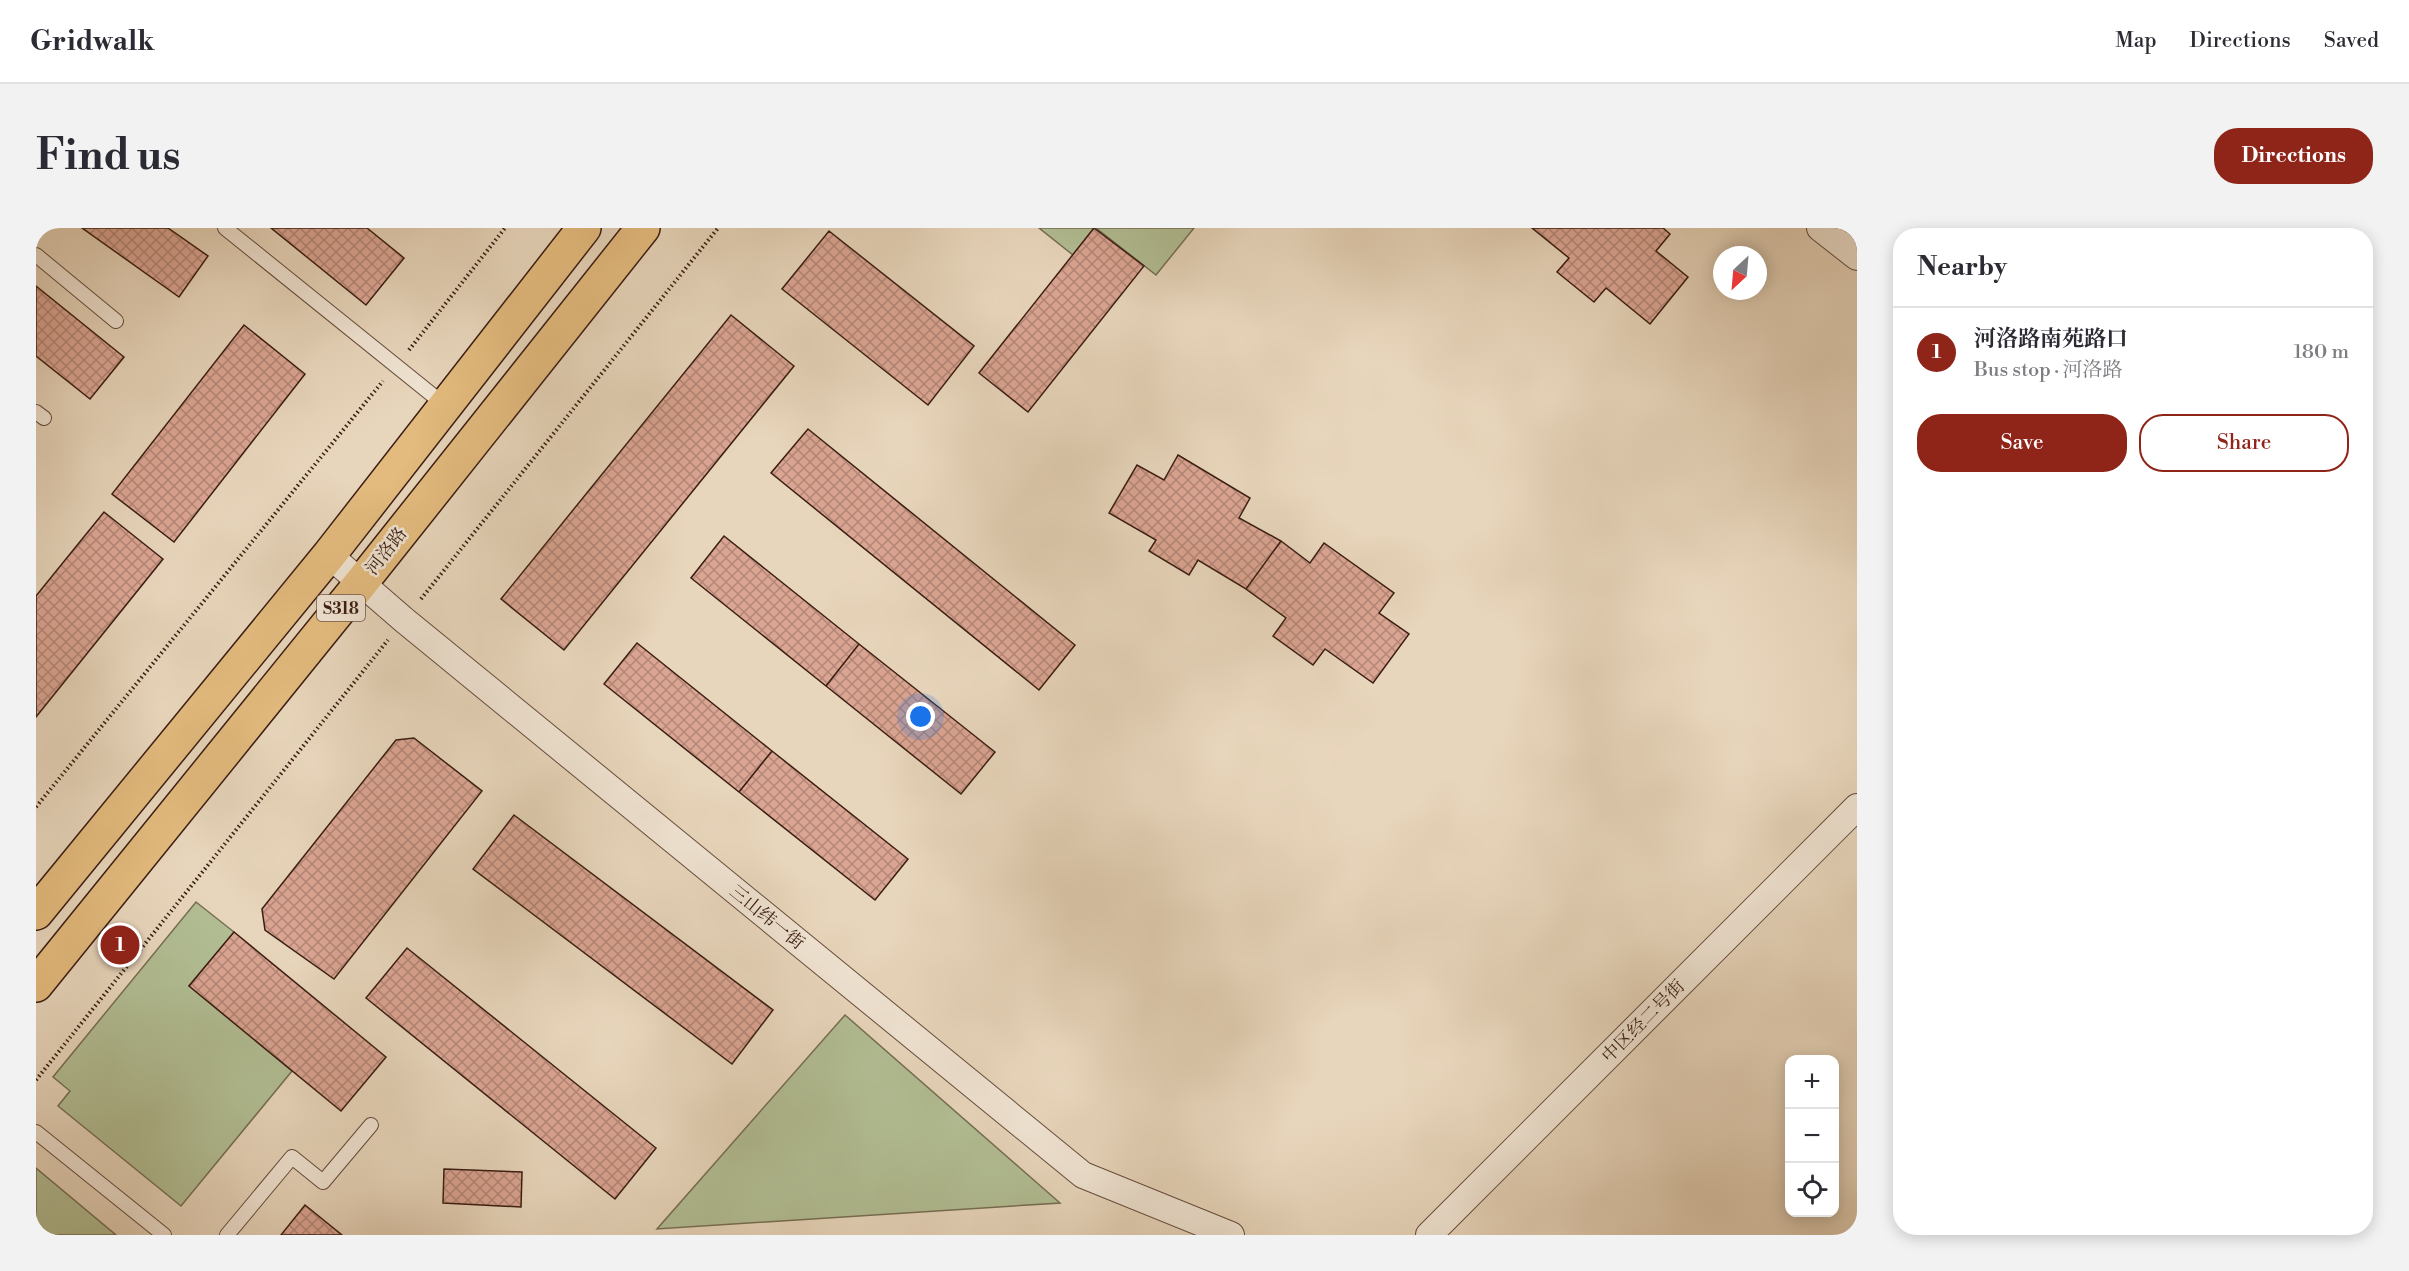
<!DOCTYPE html>
<html lang="en">
<head>
<meta charset="utf-8">
<style>
	:root { --surface:#fff; --page:#f2f2f3; --text:#2b2b33; --muted:#7c7c81; --line:#e1e1e2; --accent:#8f2418 }
	body { margin:0; font-family:"Libre Bodoni","Noto Serif SC",serif; background:var(--page); color:var(--text) }
	.controls { position:absolute; right:18px; bottom:18px; display:grid; overflow:hidden; border-radius:12px; box-shadow:0 3px 15px #0003 }
	.controls button { width:54px; height:54px; display:grid; place-items:center; padding:0; border:0; border-bottom:2px solid var(--line); background:var(--surface); color:var(--text); font:30px sans-serif }
	.compass { position:absolute; left:1677px; top:18px; width:54px; height:54px; border-radius:50%; background:var(--surface); box-shadow:0 3px 15px #0003; rotate:206deg }
	.you { position:absolute; left:885px; top:489px; width:21px; height:21px; margin:-15px; border:4px solid #fff; border-radius:50%; background:#1a73e8; box-shadow:0 0 0 9px #1a73e833 }
	.badge { display:grid; place-items:center; width:39px; height:39px; border-radius:50%; background:var(--accent); color:#fff; font-size:20px; font-weight:700 }
	.pin { position:absolute; translate:-50% -50%; border:3px solid #fff; box-shadow:0 2px 6px #0006 }
	.list { margin:0; padding:0; list-style:none }
	h2 { display:flex; justify-content:space-between; align-items:center; height:78px; margin:0; padding:0 24px; font-size:26px }
	h2 small { font-size:20px; font-weight:400; color:var(--muted) }
	.list li { display:grid; grid-template-columns:39px 1fr auto; gap:18px; align-items:center; box-sizing:border-box; height:90px; padding:0 24px; border-top:2px solid var(--line) }
	.list b { display:block; font-size:22px; white-space:nowrap }
	.list p { margin:0; font-size:20px; white-space:nowrap; color:var(--muted) }
	.list em { font-size:20px; font-style:normal; color:var(--muted) }
	.actions { display:flex; gap:12px; padding:18px 24px }
	.actions a { flex:1; padding:14px 0; border:2px solid var(--accent); border-radius:24px; text-align:center; font-size:21px; color:var(--accent) }
	.actions .main { background:var(--accent); color:#fff }
	.icon { flex:none; width:33px; height:33px; fill:none; stroke:currentColor; stroke-width:2; stroke-linecap:round; stroke-linejoin:round }
	.map { position:relative; flex:none; width:1821px; height:1007px; overflow:hidden; border-radius:24px }
	header { display:flex; align-items:center; gap:36px; box-sizing:border-box; height:84px; padding:0 30px; background:var(--surface); border-bottom:2px solid var(--line) }
	header strong { font-size:28px }
	nav { display:flex; gap:33px; margin-inline-start:auto; font-size:21px }
	.intro { display:flex; align-items:center; justify-content:space-between; box-sizing:border-box; height:144px; padding:0 36px }
	h1 { margin:0; font-size:42px }
	.button { padding:15px 27px; border-radius:24px; background:var(--accent); color:#fff; font-size:21px; font-weight:700 }
	main { display:flex; gap:36px; padding:0 36px }
	aside { flex:1; background:var(--surface); border-radius:24px; box-shadow:0 3px 15px #0003 }
	.map>svg:first-child { display:block }
</style>
</head>
<body>
<header>
<strong>Gridwalk</strong>
<nav><a>Map</a><a>Directions</a><a>Saved</a></nav>
</header>
<div class="intro"><h1>Find us</h1><a class="button">Directions</a></div>
<main>
<div class="map">
<svg width="1821" height="1007" viewBox="0 0 1821 1007">
	<defs>
		<pattern id="building-cross-hatch" width="8" height="8" patternUnits="userSpaceOnUse" patternTransform="scale(1.5)"><rect width="8" height="8" fill="#dba593"/><path d="M0 0l8 8M0 8l8-8" fill="none" stroke="#b38677"/></pattern>
	</defs>
	<rect width="100%" height="100%" fill="#e8d6bc"/>
	<filter id="stains"><feTurbulence type="fractalNoise" baseFrequency=".00333" numOctaves="4"/><feColorMatrix values="0 0 0 0 .2 0 0 0 0 .09 0 0 0 0 .02 0 0 0 .5 -.17"/></filter>
	<radialGradient id="worn" r=".72"><stop offset=".6" stop-color="#630" stop-opacity="0"/><stop offset="1" stop-color="#630" stop-opacity=".3"/></radialGradient>
	<!-- green -->
	<path fill="#b2be94" stroke="#766e54" stroke-width="1.5" d="M1003,0H1058L1037,27Z
		M1060,0H1158L1120,47Z
		M160,674L198,704L153,758L256,843L145,978L22,878L34,863L17,849Z
		M809,787L1024,975L621,1001Z
		M0,940L80,1007H0Z"/>
	<!-- building -->
	<path fill="url(#building-cross-hatch)" stroke="#3a1d13" stroke-width="1.5" d="M46,0H132L172,28L143,69Z
		M235,0H331L368,30L330,77Z
		M1058,0L1108,38L992,184L943,145Z
		M1496,0H1627L1634,6L1620,23L1652,49L1614,96L1570,60L1558,74L1521,44L1533,30Z
		M793,3L938,118L892,177L746,61Z
		M0,58L88,129L54,171L0,128Z
		M695,87L758,138L528,422L465,371Z
		M208,97L269,146L138,314L76,266Z
		M772,201L1039,417L1003,462L735,245Z
		M1142,227L1214,270L1203,290L1245,313L1210,361L1162,332L1153,347L1113,323L1120,312L1073,285L1101,237L1128,252Z
		M68,284L127,331L0,489V368Z
		M688,308L823,416L790,458L655,350Z
		M1245,313L1274,335L1288,315L1358,365L1343,385L1373,406L1337,455L1289,421L1277,437L1237,408L1250,390L1210,361Z
		M601,415L736,523L703,564L568,456Z
		M823,416L959,524L925,566L790,458Z
		M378,510L446,563L298,751L229,702L226,681L360,512Z
		M736,523L872,631L839,672L703,564Z
		M478,587L737,782L696,836L437,641Z
		M198,704L350,829L305,883L153,758Z
		M371,720L620,920L579,971L330,770Z
		M408,941L486,944L485,979L407,975Z
		M269,977L306,1007H245Z"/>
	<g fill="none" stroke-linecap="round" stroke-linejoin="round">
		<defs>
			<path id="service" d="M189,0L410,178
				M0,27L80,93
				M0,184L8,190
				M0,904L128,1007
				M191,1007L256,929L287,954L335,897"/>
			<path id="minor" d="M1784,0L1821,29
				M293,327L368,392L1047,947L1195,1007
				M1393,1007L1821,579"/>
			<path id="primary" d="M0,685L293,327L548,0
				M0,757L325,355L607,0"/>
		</defs>
		<!-- service casing -->
		<use href="#service" stroke="#664b3d" stroke-width="16"/>
		<!-- minor casing -->
		<use href="#minor" stroke="#664b3d" stroke-width="28"/>
		<!-- primary casing -->
		<use href="#primary" stroke="#3a1d13" stroke-width="36"/>
		<!-- path -->
		<path stroke="#3a1d13" stroke-width="4" stroke-dasharray="1.5 3" stroke-linecap="butt" d="M373,122L469,0
			M385,371L682,0
			M0,579L347,153
			M0,852L352,412"/>
		<!-- service -->
		<use href="#service" stroke="#f0e4d3" stroke-width="14"/>
		<!-- minor -->
		<use href="#minor" stroke="#f0e4d3" stroke-width="26"/>
		<!-- primary -->
		<use href="#primary" stroke="#e4bb7e" stroke-width="33"/>
	</g>
	<g text-anchor="middle" stroke-width="5" stroke-linejoin="round" paint-order="stroke">
		<!-- shield labels -->
		<rect fill="#f0e4d3" stroke="#71594d" stroke-width="1.5" x="281" y="367" width="48" height="26" rx="4.5"/>
		<g font-size="16" font-weight="bold" fill="#3a1d13">
			<text x="305" y="386">S318</text>
		</g>
		<!-- street labels -->
		<g font-size="18" fill="#3a1d13" stroke="#f0e4d3">
			<text transform="translate(350 323) rotate(-52)" y="6">河洛路</text>
			<text transform="translate(731 689) rotate(39)" y="6">三山纬一街</text>
			<text transform="translate(1607 793) rotate(-45)" y="6">中区经二号街</text>
		</g>
	</g>
	<rect width="100%" height="100%" filter="url(#stains)"/>
	<rect width="100%" height="100%" fill="url(#worn)"/>
</svg>
<div class="controls">
<button>+</button>
<button>−</button>
<button><svg class="icon" aria-label="locate" viewBox="0 0 24 24"><circle cx="12" cy="12" r="6"/><path d="M12 2v4M12 18v4M2 12h4M18 12h4"/></svg></button>
</div>
<svg class="compass" viewBox="-18 -18 36 36"><path d="M0-13l5 13h-10z" fill="#e53935"/><path d="M0 13l5-13h-10z" fill="#7c7c81"/></svg>
<div class="you"></div>
<div class="pin badge" style="left:84px;top:717px">1</div>
</div>
<aside>
<h2>Nearby<small></small></h2>
<ul class="list">
<li><span class="badge">1</span><div><b>河洛路南苑路口</b><p>Bus stop · 河洛路</p></div><em>180 m</em></li>
</ul>
<div class="actions"><a class="main">Save</a><a>Share</a></div>
</aside>
</main>
</body>
</html>
